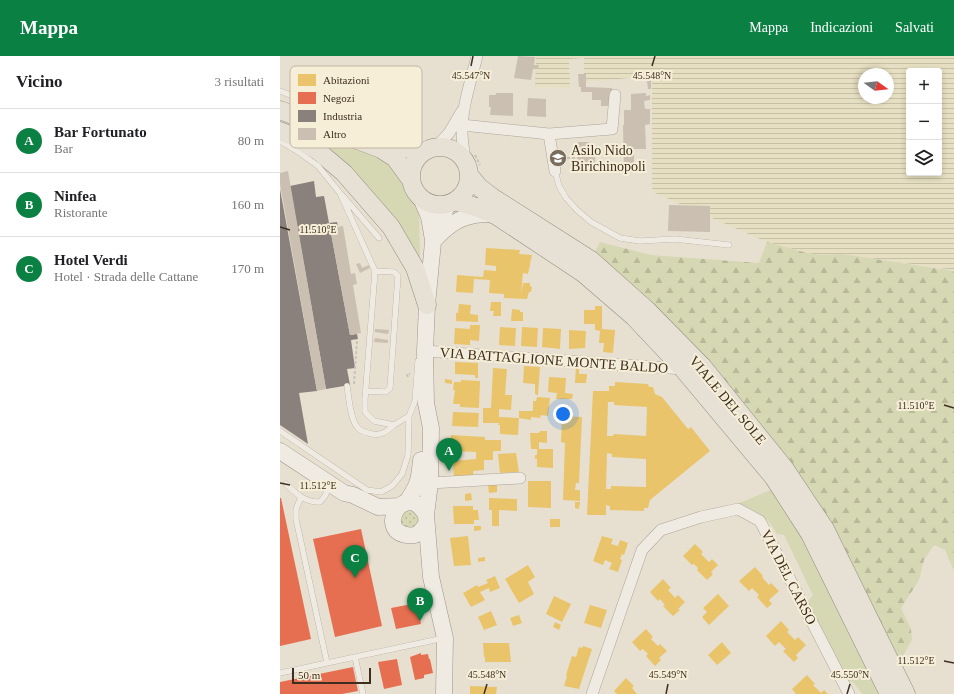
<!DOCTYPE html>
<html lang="it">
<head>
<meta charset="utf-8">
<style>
	:root { --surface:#fff; --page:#f6f6f6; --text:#202124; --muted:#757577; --line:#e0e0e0; --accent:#0b8043 }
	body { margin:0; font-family:Georgia,serif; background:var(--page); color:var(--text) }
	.controls { position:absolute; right:12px; top:12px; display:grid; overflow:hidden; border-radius:4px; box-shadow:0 2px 6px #0003 }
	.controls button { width:36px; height:36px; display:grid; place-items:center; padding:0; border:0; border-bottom:1px solid var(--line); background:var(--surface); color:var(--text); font:20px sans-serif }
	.compass { position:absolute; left:578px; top:12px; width:36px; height:36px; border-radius:50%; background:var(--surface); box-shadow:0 2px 6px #0003; rotate:105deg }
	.scale { position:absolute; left:12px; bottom:10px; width:79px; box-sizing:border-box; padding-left:4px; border:2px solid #3d2e20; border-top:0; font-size:11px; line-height:14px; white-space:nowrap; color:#3d2e20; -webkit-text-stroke:3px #f7eed8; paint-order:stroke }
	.you { position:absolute; left:283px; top:358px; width:14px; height:14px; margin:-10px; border:3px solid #fff; border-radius:50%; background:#1a73e8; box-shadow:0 0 0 6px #1a73e833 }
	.badge { display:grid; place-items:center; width:26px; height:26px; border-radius:50%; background:var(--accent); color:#fff; font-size:13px; font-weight:700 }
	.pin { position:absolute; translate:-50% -33px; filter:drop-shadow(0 1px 2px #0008) }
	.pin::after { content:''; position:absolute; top:21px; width:14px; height:12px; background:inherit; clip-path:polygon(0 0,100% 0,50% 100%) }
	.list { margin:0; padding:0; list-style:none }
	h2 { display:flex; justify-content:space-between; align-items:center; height:52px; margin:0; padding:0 16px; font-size:17px }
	h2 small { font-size:13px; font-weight:400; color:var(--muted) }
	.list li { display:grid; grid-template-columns:26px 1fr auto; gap:12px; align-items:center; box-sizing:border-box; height:64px; padding:0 16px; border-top:1px solid var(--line) }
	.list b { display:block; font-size:15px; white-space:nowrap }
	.list p { margin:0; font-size:13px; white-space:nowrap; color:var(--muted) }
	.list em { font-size:13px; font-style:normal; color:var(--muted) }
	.icon { flex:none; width:22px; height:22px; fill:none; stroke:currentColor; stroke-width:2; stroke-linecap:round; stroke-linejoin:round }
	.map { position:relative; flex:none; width:674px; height:638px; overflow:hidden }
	header { display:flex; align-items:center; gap:24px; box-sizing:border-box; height:56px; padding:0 20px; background:var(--accent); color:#fff }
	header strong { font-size:19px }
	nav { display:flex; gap:22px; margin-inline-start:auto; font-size:14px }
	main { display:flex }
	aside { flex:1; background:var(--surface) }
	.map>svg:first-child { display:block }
</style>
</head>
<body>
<header>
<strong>Mappa</strong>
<nav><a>Mappa</a><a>Indicazioni</a><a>Salvati</a></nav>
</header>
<main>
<aside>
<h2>Vicino<small>3 risultati</small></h2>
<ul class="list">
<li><span class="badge">A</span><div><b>Bar Fortunato</b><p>Bar</p></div><em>80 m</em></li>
<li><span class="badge">B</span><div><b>Ninfea</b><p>Ristorante</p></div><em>160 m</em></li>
<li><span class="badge">C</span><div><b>Hotel Verdi</b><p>Hotel · Strada delle Cattane</p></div><em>170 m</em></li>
</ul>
</aside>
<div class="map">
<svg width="674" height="638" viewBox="0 0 674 638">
	<defs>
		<pattern id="farmland-rules" width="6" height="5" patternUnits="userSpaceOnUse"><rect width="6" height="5" fill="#e6dfc2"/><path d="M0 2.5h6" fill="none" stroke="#c6c0a6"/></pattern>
		<pattern id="forest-firs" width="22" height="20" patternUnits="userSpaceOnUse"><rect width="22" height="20" fill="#d6d7b3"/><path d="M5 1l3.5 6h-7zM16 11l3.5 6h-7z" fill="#b9b99a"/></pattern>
		<pattern id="garden-dots" width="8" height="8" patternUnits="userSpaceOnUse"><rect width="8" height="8" fill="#d6d7b3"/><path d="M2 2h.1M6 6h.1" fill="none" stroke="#b9b99a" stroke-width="1.8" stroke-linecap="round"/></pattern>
	</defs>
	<rect width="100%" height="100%" fill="#e7e0d1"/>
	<!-- farmland -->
	<path fill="url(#farmland-rules)" fill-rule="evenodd" d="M256,0H674V214L562,198L541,199L527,197L487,186L375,137L372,132V20L304,26V2L289,3L290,32L255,31ZM629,15H659V117H629ZM584,18H608V42H584Z"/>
	<!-- green -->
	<path fill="#d6d7b3" d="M0,65L32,77L85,93L119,110L139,147L140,210L131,192L0,69Z
		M493,433L535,500L603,638H582L574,627L566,624L528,545L533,539L504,479L497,478C486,459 478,455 457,448Z"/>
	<!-- forest -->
	<path fill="url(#forest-firs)" d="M320,186L371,199L479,207L487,186L527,197L541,199L562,198L674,215V515L665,494L654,489L644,504L639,524L621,552L631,573L632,584L621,603L612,610L545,473L311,204Z"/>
	<!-- garden -->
	<path fill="url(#garden-dots)" d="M129,454L133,455L138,460V468L133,473L122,471L120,460L122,457Z"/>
	<!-- homes -->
	<path fill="#e9c46a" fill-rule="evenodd" d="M206,192L240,194L239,198L252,199L248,218L243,217L241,239L243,227H250V230L252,231L251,236H249L247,243L224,242V238L209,237L210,224L194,223L193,237L176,236L177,219L203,221L204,214L216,215V210L205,209Z
		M211,246H221V260H213L214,255H210Z
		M179,248L191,249L190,258L198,259V266L176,265V257H178Z
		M315,250H322V273L335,274L333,297L323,296L324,287H319L320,275L315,274V268H304V254H315Z
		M232,253L240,254V256H243V265H231Z
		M190,269H200L199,285L190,284V289L174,288L175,272L190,273Z
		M220,271L236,272L235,290L219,289Z
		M242,271L258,272L257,291L241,290Z
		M263,272L281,273L280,293L262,291Z
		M289,274L306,275L305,292L289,293Z
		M175,306L198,307V322H195V319L175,318Z
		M296,309H299V318H307L306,327H295Z
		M244,310L260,311L258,339L255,338V328L243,327Z
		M213,312L227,313L225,339H232L231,354L219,353V361L239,362L238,379L220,378V369H218L219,367H203V352H211Z
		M269,321L286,322L285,337L293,338L292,343H276L277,337L268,336Z
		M165,323L172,324V328L165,327Z
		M181,324L200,325L199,352L180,351V348H173L175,334H173L174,326H181Z
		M335,326L368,328L369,331H373L375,338L382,341L408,373L411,371L430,395L370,444L368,452H364V455L330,454V450L326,449V459H307L313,335H329V330H335ZM328,346H334V349L367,351L366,380L334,378L333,380H327ZM327,397L332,398V401L366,403V431L331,430V433H326Z
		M257,341L270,342L268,360L261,359L260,362L251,361V364L239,362V355H253V345H256Z
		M173,356L199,357L198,371L172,370Z
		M282,360L302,361L299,427H296L295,434H300V445L283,444L285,387L281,386Z
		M260,375H267V387L259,386V393H273V412L257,411V403H255V399H257V393H251L250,377H259Z
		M171,379L205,381V384H221V395H213V404H204V414L193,415L194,423L174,424L173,405L196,403V396L171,395Z
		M236,397L239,416L220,417L218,398Z
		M248,425H271V452L248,451Z
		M208,429H217V436L209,437Z
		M191,437L192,444L185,445V438Z
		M209,442L237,443V455L219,454V470H212V454H209Z
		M295,446H300L299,453L295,452Z
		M173,450H193V454H198L199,464H194V468H174Z
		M270,463H280V471H270Z
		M194,470H201V474L194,475Z
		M188,480L191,509L174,510L170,482Z
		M322,480L333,483L331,488L338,490L340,484L348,487L344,499L342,498L340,503L342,504L338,516L329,513L332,507L325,504L323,509L313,505Z
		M415,488L423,496L421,498L429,506L432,503L438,509L431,516L433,518L427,524L417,514L418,512L414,508L412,509L403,500Z
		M205,501V505L198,506V502Z
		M248,509L255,521L248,526L254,538L239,547L225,523Z
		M475,511L483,520L482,521L489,529L491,527L499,535L489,544L492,548L487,552L477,541L479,539L472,532L469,535L459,525Z
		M215,520L220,532L210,536L209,532L200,536L205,544L191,551L183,537L197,529L198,531L208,527L206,524Z
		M383,523L391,532L388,534L395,542L398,539L405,546L398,553L400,554L393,560L383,550L385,549L380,543L378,545L370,536Z
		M438,538L449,550L429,569L422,561L427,556L423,552Z
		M274,540L291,548L282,566L266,558Z
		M310,549L327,554L321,572L304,567Z
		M211,555L217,569L204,574L198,561Z
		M239,559L242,567L233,570L230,562Z
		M501,565L509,574L507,576L515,584L518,581L526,589L516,599L518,602L514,606L503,595L506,593L499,586L495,590L486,580Z
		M275,566L281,569L279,574L273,571Z
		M366,573L373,581L371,583L378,590L380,588L387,595L379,602L381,604L375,610L366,600L368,598L363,593L360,595L352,586Z
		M442,586L451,597L437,609L428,599Z
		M203,587H229L231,606H205V601H204Z
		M303,590L312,593L299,633L284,630L287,620L286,619L292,600L296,601L299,591L302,592Z
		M527,619L535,628L533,629L541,637L544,634L548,638H516L512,633Z
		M346,622L354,630L352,632L357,638H337L334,635Z
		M190,630L217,631L216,638H190Z"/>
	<!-- shops -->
	<path fill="#e76f51" d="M0,442H1L31,583L0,590Z
		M81,473L102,570L55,581L33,483Z
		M137,547L141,568L116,573L111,552Z
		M141,597V599L148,598L149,603H150L153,617L144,619V622L135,624L130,601Z
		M117,603L122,629L104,633L98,606Z
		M73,611L78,635L62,638H0V626Z"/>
	<!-- industry -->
	<path fill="#8a817c" d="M34,125L36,141L44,140L49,167L57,166L58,170L50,172L70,279L77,278L78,283L71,284L75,312L67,313L70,329L46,333L10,130Z
		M0,133L37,335L19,337L28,388L0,369Z"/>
	<!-- building -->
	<path fill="#cbbfb2" d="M238,0L255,1L254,9H259L258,13H253L251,24L234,22Z
		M298,18H306V31L332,32V50H321V44H312V36H301V31H299Z
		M367,25H371V33H368Z
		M216,37H233V60L210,59L211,51H209V39H216Z
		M366,37V40L370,39V44L364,45L365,53H370V68L365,69L366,93H354V116H344L343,69H344V54H351V38Z
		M248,42L266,43V61L247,60Z
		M298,86H309V97H315V113H298Z
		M8,115L46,333L37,335L0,128V117Z
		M389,149L430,150V176L388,175Z
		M63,170L71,218L75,217L77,228L73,229L81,277L70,279L50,172Z
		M80,207L82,212L89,209L90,212L80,217L76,208Z
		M95,273L109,274L108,278L95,276Z
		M95,282L108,284V287L94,286Z"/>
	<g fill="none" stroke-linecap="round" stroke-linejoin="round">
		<defs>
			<path id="lane" d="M0,35L13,40L53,65
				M0,85L20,97L38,110L60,137L95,215L85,343V356L94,365L114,369L129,360L135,345L138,305
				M275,115L279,130L286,142L297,154L311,166L340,182L360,185L395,183L449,189
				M62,139L99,182
				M67,330C69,341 70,364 78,372C81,376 88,377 92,378C102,380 107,375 114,369
				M85,335L106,336L110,332L118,220L114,216L95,215
				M0,375L87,434L101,436L112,430L122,418L128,399L129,360
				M6,428C15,437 26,447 40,446L45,440L50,429
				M21,441L16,453V463L47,607
				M75,601L83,638
				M0,617L164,582"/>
			<path id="street" d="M182,69L269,78L332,73L335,39
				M269,78L275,115
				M157,90L169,77L182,55
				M185,104C184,95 182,85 182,76C182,50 191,25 197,0
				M145,295L403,313
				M150,427L240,422
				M312,638L362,494L381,474L421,461L458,453L480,465L569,638"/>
			<path id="secondary" d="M141,142L149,161L153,184
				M155,183C173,164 187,157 214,158
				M0,395L64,437L73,439L98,451L120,450
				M126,447C138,429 139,426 141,404
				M146,459L150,427L151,372L146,347L145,295L147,249L153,186L160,165L168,148
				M146,468C141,476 137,481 127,479C95,475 125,422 146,459L151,521L165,582L164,638"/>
			<path id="primary" d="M0,54L101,93L115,102L131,124
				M0,75L17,82L38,95L64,117L111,171L135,212L147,249
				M98,82L141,97
				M131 120a29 29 0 1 1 58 0a29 29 0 1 1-58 0Z
				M190,120L199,131L212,141L311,204L367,254L422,310L505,413L545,473L626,638
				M175,145L196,151L217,160L303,217L354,261L403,313L494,422L530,478L609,638"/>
		</defs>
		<!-- lane casing -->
		<use href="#lane" stroke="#ada599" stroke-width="6"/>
		<!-- street casing -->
		<use href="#street" stroke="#ada599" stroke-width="12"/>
		<!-- secondary casing -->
		<use href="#secondary" stroke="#9c958a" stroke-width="17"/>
		<!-- primary casing -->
		<use href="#primary" stroke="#928b80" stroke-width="19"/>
		<!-- path -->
		<path stroke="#c8c2b9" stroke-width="2" stroke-dasharray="3 2" stroke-linecap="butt" d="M195,99L200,109
			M282,102H298
			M128,321L127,318H130
			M74,328L77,285"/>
		<!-- lane -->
		<use href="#lane" stroke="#efebe3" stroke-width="5.5"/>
		<!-- street -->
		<use href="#street" stroke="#efebe3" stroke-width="11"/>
		<!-- secondary -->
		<use href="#secondary" stroke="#efebe3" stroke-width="16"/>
		<!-- primary -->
		<use href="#primary" stroke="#e6e1d4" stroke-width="18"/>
	</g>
	<!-- ticks -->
	<path fill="none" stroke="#3d2e20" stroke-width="1.5" d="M191,10L193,0M372,10L375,0M0,171L10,174M664,349L674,352M0,427L10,429M664,605L674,607M204,638L207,628M386,638L388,628M567,638L570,628"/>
	<!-- icons -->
	<defs>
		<symbol id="school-disc" viewBox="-11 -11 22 22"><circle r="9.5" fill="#786c5e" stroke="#f7eed8"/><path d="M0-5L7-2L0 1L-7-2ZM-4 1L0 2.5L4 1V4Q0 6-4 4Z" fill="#fff"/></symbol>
	</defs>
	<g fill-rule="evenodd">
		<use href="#school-disc" x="268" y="92" width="20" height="20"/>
	</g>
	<g text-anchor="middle" stroke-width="4" stroke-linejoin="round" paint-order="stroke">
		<!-- poi labels -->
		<g font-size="14" fill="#3d2e20" stroke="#f7eed8" text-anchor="start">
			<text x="291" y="99">Asilo Nido<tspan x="291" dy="16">Birichinopoli</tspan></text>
		</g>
		<!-- street labels -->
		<g font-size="14" fill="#3d2e20" stroke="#f7eed8">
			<text transform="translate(274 304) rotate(4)" y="5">VIA BATTAGLIONE MONTE BALDO</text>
			<text transform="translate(448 344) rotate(50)" y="5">VIALE DEL SOLE</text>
			<text transform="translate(509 521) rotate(63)" y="5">VIA DEL CARSO</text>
		</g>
	</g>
	<!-- legend -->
	<rect x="10" y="10" width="132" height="82" rx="6" fill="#f7eed8" stroke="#bfb4a1" stroke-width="1"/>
	<rect x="18" y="18" width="18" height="12" fill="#e9c46a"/>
	<rect x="18" y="36" width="18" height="12" fill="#e76f51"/>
	<rect x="18" y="54" width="18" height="12" fill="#8a817c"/>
	<rect x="18" y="72" width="18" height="12" fill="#cbbfb2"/>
	<g font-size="11" fill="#3d2e20">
		<text x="43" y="28">Abitazioni</text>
		<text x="43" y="46">Negozi</text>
		<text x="43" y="64">Industria</text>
		<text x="43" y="82">Altro</text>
	</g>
	<g font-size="10" text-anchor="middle" fill="#3d2e20" stroke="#f7eed8" stroke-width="4" stroke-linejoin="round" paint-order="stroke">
		<text x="191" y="23">45.547°N</text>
		<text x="372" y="23">45.548°N</text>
		<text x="38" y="177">11.510°E</text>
		<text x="636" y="353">11.510°E</text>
		<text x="38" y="433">11.512°E</text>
		<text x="636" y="608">11.512°E</text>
		<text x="207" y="622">45.548°N</text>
		<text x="388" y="622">45.549°N</text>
		<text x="570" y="622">45.550°N</text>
	</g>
</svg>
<div class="controls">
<button>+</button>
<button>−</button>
<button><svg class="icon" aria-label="layers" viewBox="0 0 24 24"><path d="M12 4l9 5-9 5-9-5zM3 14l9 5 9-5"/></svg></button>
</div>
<svg class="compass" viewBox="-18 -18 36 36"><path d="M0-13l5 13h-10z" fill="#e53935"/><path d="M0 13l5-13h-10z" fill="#757577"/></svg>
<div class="scale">50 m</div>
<div class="you"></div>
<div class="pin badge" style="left:169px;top:415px">A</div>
<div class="pin badge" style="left:140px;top:565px">B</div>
<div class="pin badge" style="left:75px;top:522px">C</div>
</div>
</main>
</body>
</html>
